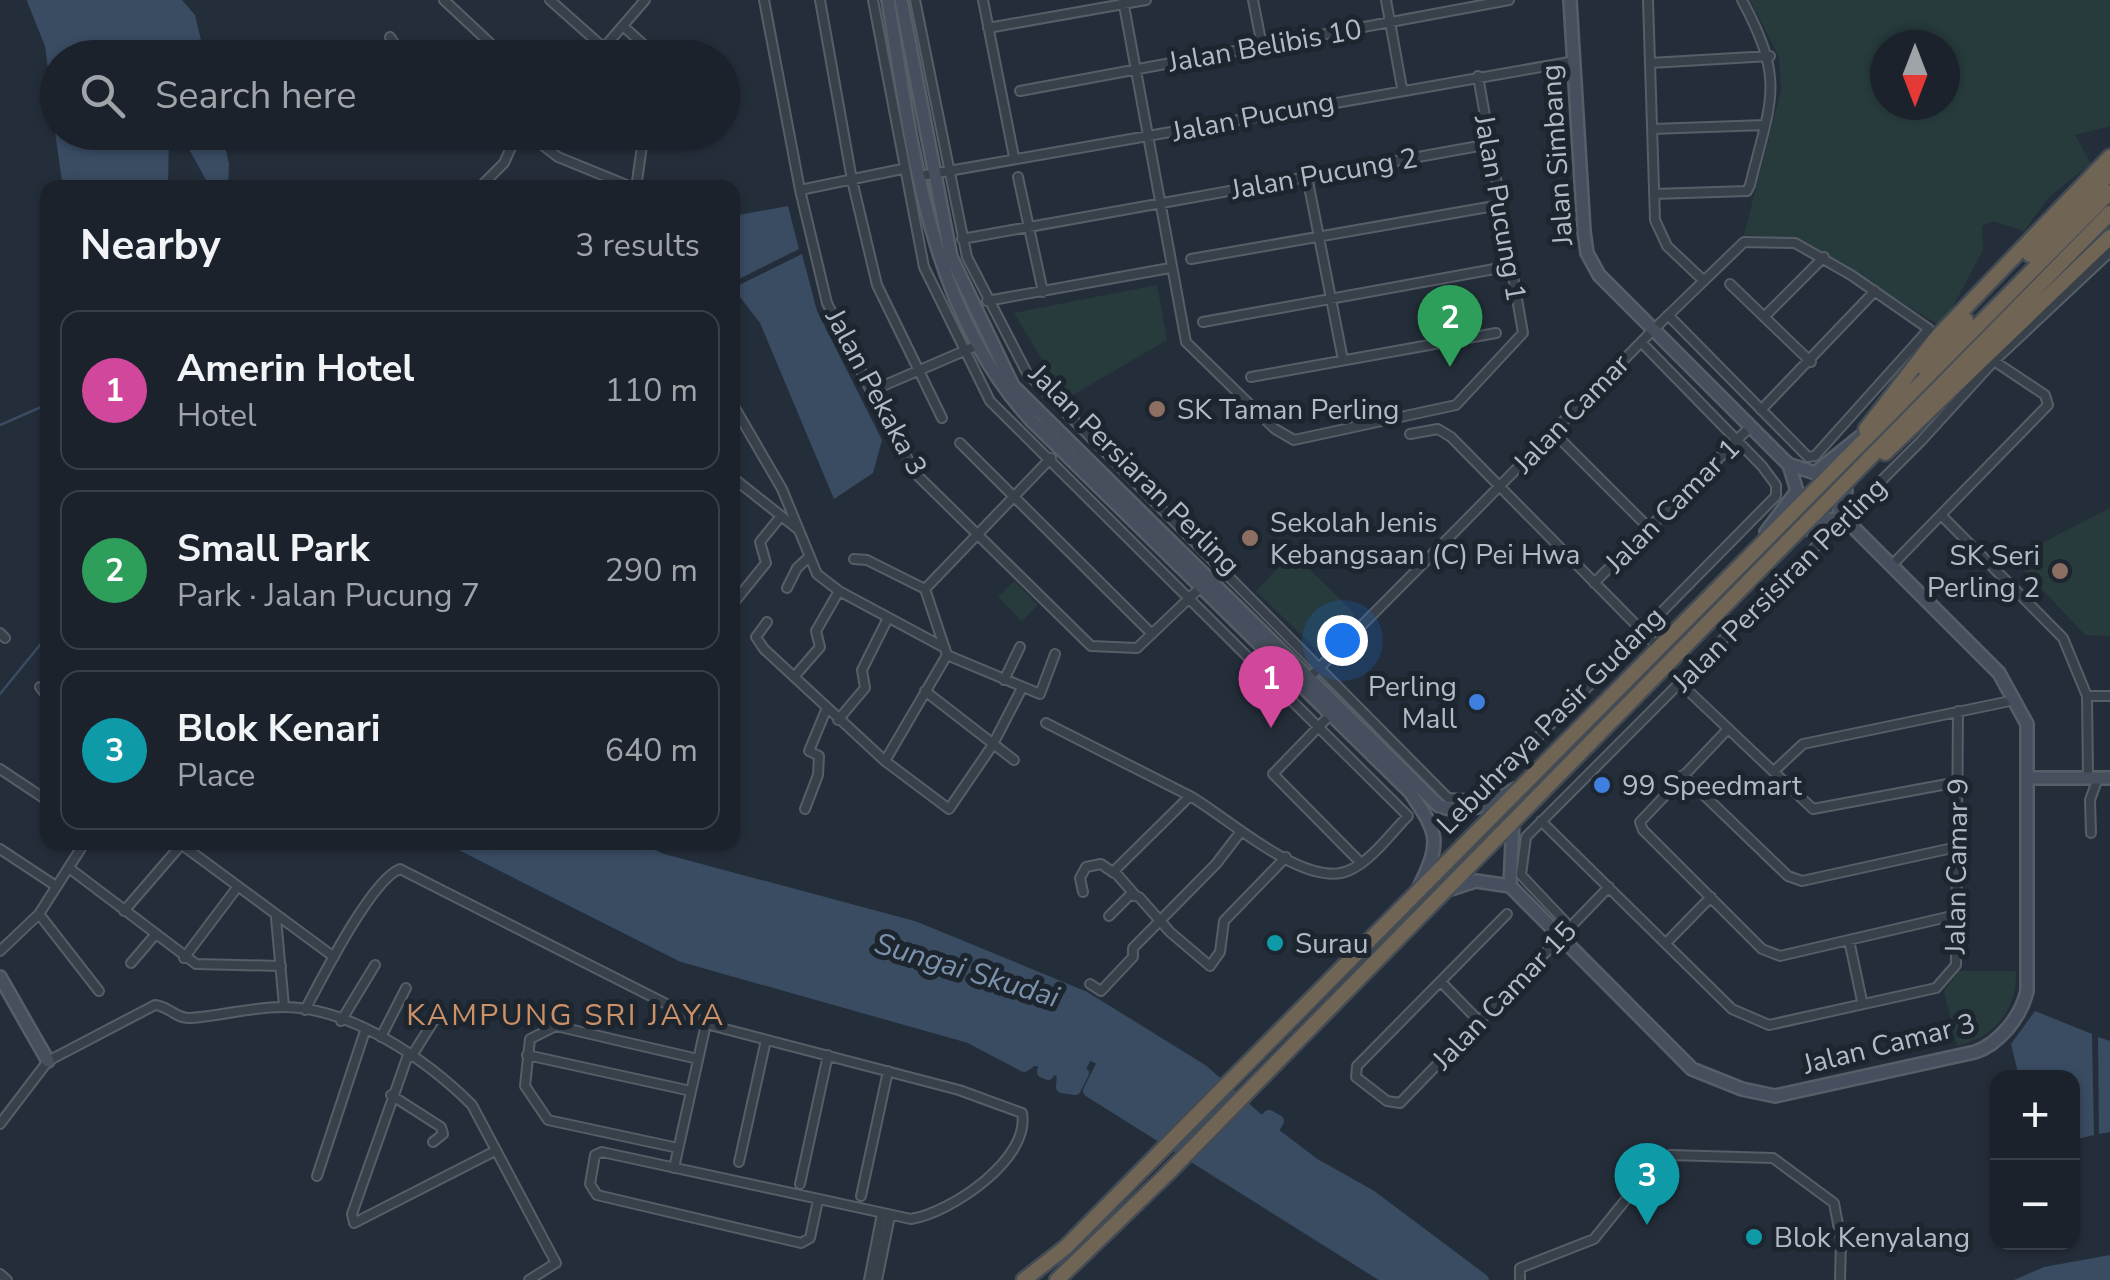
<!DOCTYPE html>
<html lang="en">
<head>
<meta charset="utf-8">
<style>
	:root { --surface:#1b222c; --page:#242a34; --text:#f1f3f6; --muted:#a0a4a9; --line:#393f48; --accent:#db2777 }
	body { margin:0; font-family:"Nunito Sans",sans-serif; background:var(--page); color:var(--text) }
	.controls { position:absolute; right:30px; bottom:30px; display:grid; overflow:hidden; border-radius:20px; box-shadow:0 2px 8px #0004 }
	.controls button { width:90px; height:90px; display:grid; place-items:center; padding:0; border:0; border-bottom:2px solid var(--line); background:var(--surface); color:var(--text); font:50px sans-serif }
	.compass { position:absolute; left:1870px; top:30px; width:90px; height:90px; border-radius:50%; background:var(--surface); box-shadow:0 2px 8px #0004; rotate:180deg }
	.you { position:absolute; left:1342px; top:640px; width:35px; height:35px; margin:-25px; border:8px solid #fff; border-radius:50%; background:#1a73e8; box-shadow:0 0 0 15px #1a73e833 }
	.badge { display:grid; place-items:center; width:65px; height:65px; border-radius:50%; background:var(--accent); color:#fff; font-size:32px; font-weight:700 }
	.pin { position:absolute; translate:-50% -82px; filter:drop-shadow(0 2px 5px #0008) }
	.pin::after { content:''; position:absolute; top:52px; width:35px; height:30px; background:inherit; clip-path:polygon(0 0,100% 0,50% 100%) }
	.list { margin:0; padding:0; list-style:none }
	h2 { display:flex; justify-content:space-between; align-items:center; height:130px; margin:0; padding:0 40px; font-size:42px }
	h2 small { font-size:32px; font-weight:400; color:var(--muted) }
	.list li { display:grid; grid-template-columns:65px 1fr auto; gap:30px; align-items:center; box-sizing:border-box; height:160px; margin:0 20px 20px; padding:0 20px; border:2px solid var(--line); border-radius:20px }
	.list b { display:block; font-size:38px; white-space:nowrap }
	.list p { margin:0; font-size:32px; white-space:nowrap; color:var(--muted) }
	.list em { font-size:32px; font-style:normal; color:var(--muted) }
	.icon { flex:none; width:55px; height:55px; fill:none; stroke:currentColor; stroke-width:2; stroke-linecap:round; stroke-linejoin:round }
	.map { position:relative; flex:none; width:2110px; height:1280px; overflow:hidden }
	.search { position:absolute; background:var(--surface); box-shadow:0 2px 8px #0004; left:40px; top:40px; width:700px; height:110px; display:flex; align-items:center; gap:25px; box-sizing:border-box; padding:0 35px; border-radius:55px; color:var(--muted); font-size:38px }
	.panel { position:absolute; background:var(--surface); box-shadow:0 2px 8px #0004; left:40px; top:180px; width:700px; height:670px; border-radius:20px }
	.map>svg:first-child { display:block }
</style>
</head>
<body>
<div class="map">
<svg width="2110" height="1280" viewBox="0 0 2110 1280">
	<rect width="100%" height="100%" fill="#242e3a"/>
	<!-- green -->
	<path fill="#273b3c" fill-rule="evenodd" d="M1750,0H2110V126L2075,135L2091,164L2050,196L2024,231L1993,221L1982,226L1983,250L1942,327L1797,239L1744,235L1781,90L1779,57ZM1885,45H1945V105H1885Z
		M1157,285L1167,340L1066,399L1014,313Z
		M2110,508V636L2085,635L2013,558Z
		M1293,553L1355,614L1318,651L1256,591Z
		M1014,581L1038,605L1022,621L998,597Z
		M1959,971H2016C2017,1011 1995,1037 1957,1046L1944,991Z"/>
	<!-- water -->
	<path fill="#3a4c62" d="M33,0H182L195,15L205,57L58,58L57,101L51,45Z
		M61,133H163L162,187H69Z
		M180,133H222L229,164L228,187H210Z
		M788,206L799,249L733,282V216Z
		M802,254L817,311L882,440L873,473L834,499L760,323L733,288Z
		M456,843H628L660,859L914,927L1084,997L1202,1070L1262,1122L1269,1116L1278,1121L1273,1133L1314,1164L1371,1196L1483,1280H1390L1089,1091L1103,1061L1093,1056L1075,1089L1062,1087L1063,1074L1051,1065L1048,1074L1043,1072L1045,1062L1034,1059L1024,1066L969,1037L682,956Z
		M2035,1011L2092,1034L2094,1135L2073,1140L2072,1078L2019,1077L2011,1044Z
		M2098,1037L2110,1041V1132L2099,1134Z
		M2110,1255V1280H2014L2044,1267Z"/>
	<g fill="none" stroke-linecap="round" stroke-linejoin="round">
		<!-- stream -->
		<path stroke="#3a4c62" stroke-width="2.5" d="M0,425L48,404
			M0,694L48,635"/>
		<!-- river -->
		<path stroke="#3a4c62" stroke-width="12" d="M33,0L51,45L58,101
			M61,132L69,188
			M162,188L163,132
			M456,842L682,956L969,1037L1024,1066L1034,1059L1046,1063L1043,1072L1048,1074L1051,1065L1063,1074L1062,1087L1075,1089L1083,1073
			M628,842L660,859L914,927L1084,997L1202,1070L1262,1123L1269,1116L1278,1121L1272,1132L1314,1164L1371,1196L1483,1280
			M1092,1055L1104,1061L1089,1091L1390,1280"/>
		<defs>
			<path id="street" d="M444,0L506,58
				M550,0L604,48
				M764,0L800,190L827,303L871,391L916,474L1091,646L1137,648L1202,586
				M820,0L852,180L877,285L942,418
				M873,0L924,267L990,401L1408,816C1391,833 1372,860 1350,870C1306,891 1226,816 1190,796L1046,723
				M915,0L967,257L1027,373L1448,798L1469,799L1493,783L1776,496V485L1762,466L1641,342
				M983,0L1014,157
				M1123,0L1186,342L1275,429L1294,440L1456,405L1523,333L1478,76
				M1253,0L1262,46
				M1386,0L1402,88
				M1648,0L1655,220L1667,246L1704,281
				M623,26L646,47L647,58
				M988,28L1146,0
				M390,37L404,58
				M595,58L645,0
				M1650,63L1770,56
				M1020,91L1509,0
				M1652,129L1765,125
				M337,133L338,132
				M527,133L558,157L634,188
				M920,176L1575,61
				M1307,176L1343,360
				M1018,177L1043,292
				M484,183L504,163L515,139
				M636,188L644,132
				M800,190L902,169
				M1654,194L1747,191L1750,185C1771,99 1786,82 1742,0
				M962,239L1490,144
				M1191,259L1500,205
				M1730,284L1811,362
				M987,301L1170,268
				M1764,317L1824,257
				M1203,322L1511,266
				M1251,377L1496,333
				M871,391L978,345
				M732,403L782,489L817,574L839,591L945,648
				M1761,410L1875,291
				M1553,432L1649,528
				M1410,434L1438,429L1451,437L1658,647
				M960,443L1152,634
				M732,477L799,530
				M1941,515L2063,638L2087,696L2088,778
				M854,559L867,560L925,589
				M1891,566L2048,405L2045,395L1994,361
				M1594,583L1750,427
				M787,588L797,568L809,557
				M925,589L1051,458
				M732,605L766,563L760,542L781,516
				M767,622L756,637L764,649L885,761L949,809L992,746L1022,688
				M0,633L5,638
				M947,655L1040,694L1055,654
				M794,677L820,647L816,631L839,591
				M1004,680L1020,647
				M1306,681C1423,565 1538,447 1653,330L1744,242L1795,243L1851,275L1929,329L1815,456L1808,457L1668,315
				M1680,683L1813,809L1958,782
				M40,687L48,697
				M925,691L1014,760
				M2087,696H2110
				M1332,713L1273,774L1361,863
				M838,720L865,688L862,670L888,618
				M1728,729L1640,822L1643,830L1762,949L1780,956L1956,915
				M885,761L947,655L925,589
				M0,769L48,801
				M1774,771L1803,744L2015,700
				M1683,775L1788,876L1802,881L1957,847
				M805,809L818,775L819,756L809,751L826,710
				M1541,821L1732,1009L1769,1025L1936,988L1956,965L1958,711
				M2091,833L2090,800L2098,778
				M178,842L334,957
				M0,849L56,886
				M69,868L196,964L281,966
				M1083,892L1080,878L1086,867L1101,864L1114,873
				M1135,895L1114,871L1190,796
				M124,911L181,845
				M39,914L99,991
				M1507,914L1357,1066L1356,1077L1387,1101L1400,1103L1609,887
				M1109,916L1130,895L1139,897L1170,932L1210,966L1220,952L1224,921L1286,857
				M276,918L284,1006
				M1570,927L1521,875L1526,837L1921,441L1994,361L2110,252
				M1849,940L1862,1001
				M1666,943L1711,897
				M0,951L39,914L85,842
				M184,958L236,889
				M131,963L155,935
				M1441,982L1479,1021
				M1090,984L1101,991L1133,957V948L1216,864L1239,834
				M305,1010C321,980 371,880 400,869L706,1024L959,1090L1022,1113C1031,1159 950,1213 911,1219L602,1152L595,1155L590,1184L597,1195L801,1243L810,1238L818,1200
				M341,1021L375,965
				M381,1037L406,988
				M408,1055L352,1214L354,1223L495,1151
				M527,1055L691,1091
				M411,1057L440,1011
				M391,1095L441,1127L443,1134L433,1142
				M0,1124L48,1061L155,1005C169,1006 176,1019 190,1018C221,1016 251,1007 283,1007C350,1007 426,1059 472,1105L556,1263L529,1280
				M678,1148L548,1120L525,1086L530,1039L556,1026L698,1059
				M739,1162L766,1040
				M674,1168L706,1024
				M317,1176L365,1031
				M800,1184L828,1055
				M861,1196L888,1071
				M0,1274L7,1280
				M869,1280L882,1214
				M877,1280L890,1216
				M1520,1280V1268L1594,1239L1657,1161L1670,1155L1773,1158L1834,1203L1841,1240L1840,1280"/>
			<path id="secondary" d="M888,0C912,145 928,309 1032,421L1410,792C1438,833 1442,841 1419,887
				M901,0L951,257L1013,386L1439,806C1467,816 1491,804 1515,789
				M1570,0L1584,231L1587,253L1599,275L1788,464L1815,473L1861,436
				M1800,531L1826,520L1844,518
				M1766,532L1797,491L1790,468
				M2029,778H2110
				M1510,886L1513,820
				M1448,890L1476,881L1510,886L1692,1069L1742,1089L1775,1096L1975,1052C1999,1044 2021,1017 2027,991V724L1999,673L1844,518L1837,503L1846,491
				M0,977L48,1061"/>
			<path id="highway" d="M2030,255L2110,173
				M1923,367L1966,320
				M1866,429L1937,337L2110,157
				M1885,453L2110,237
				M1024,1280L1066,1247L2110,192
				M1057,1280L1166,1175L2110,213"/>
		</defs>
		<!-- street casing -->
		<use href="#street" stroke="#565e68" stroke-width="12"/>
		<!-- secondary casing -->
		<use href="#secondary" stroke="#565e68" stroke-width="16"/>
		<!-- highway casing -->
		<use href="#highway" stroke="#434b55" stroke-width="19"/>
		<!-- street -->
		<use href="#street" stroke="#38404a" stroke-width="8"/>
		<!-- secondary -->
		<use href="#secondary" stroke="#464f5d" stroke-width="11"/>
		<!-- highway -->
		<use href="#highway" stroke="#706555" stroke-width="14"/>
	</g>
	<!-- markers -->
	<g fill="#8d6e63" stroke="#1d252f" stroke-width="4">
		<circle cx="1157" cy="409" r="10"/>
		<circle cx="1250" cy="538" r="10"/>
		<circle cx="2060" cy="571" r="10"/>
	</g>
	<g fill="#3f7fe0" stroke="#1d252f" stroke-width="4">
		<circle cx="1477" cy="702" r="10"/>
		<circle cx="1602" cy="785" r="10"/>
	</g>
	<g fill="#0f9aa8" stroke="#1d252f" stroke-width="4">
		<circle cx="1275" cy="943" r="10"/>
		<circle cx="1754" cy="1237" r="10"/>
	</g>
	<g text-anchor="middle" stroke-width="10" stroke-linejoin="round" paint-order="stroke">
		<!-- street labels -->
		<g font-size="28" fill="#b3bbc6" stroke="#1d252f">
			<text transform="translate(1265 45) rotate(-10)" y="10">Jalan Belibis 10</text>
			<text transform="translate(1253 116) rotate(-11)" y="10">Jalan Pucung</text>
			<text transform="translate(1556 155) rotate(-94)" y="10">Jalan Simbang</text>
			<text transform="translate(1324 173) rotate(-10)" y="10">Jalan Pucung 2</text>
			<text transform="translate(1501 208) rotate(80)" y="10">Jalan Pucung 1</text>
			<text transform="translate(877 392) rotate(62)" y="10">Jalan Pekaka 3</text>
			<text transform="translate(1571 413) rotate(-46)" y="10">Jalan Camar</text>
			<text transform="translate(1135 469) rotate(45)" y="10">Jalan Persiaran Perling</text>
			<text transform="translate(1672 505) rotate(-45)" y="10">Jalan Camar 1</text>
			<text transform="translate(1779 584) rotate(-45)" y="10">Jalan Persisiran Perling</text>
			<text transform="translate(1550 720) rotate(-45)" y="10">Lebuhraya Pasir Gudang</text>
			<text transform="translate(1956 866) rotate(-89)" y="10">Jalan Camar 9</text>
			<text transform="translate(1504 995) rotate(-46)" y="10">Jalan Camar 15</text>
			<text transform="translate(1889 1043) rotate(-14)" y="10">Jalan Camar 3</text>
		</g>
		<!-- poi labels -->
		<g font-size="28" fill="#b3bbc6" stroke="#1d252f" text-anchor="start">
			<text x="1177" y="419">SK Taman Perling</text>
			<text x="1270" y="532">Sekolah Jenis<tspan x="1270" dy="32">Kebangsaan (C) Pei Hwa</tspan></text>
			<text x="2040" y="565" text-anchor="end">SK Seri<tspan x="2040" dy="32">Perling 2</tspan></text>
			<text x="1457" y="696" text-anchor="end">Perling<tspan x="1457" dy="32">Mall</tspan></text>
			<text x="1622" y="795">99 Speedmart</text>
			<text x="1295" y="953">Surau</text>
			<text x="1774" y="1247">Blok Kenyalang</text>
		</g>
		<!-- water labels -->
		<g font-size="30" font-style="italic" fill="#7c92ac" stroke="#1d252f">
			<text transform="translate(967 970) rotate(17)" y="10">Sungai Skudai</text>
		</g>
		<!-- neighbourhood labels -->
		<g font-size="30" letter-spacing="2.5" fill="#cd9167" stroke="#1d252f">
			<text x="566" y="1025">KAMPUNG SRI JAYA</text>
		</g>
	</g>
</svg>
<div class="controls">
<button>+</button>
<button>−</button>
</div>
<svg class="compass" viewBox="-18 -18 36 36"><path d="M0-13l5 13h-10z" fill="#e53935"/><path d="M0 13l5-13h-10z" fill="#a0a4a9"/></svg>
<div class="you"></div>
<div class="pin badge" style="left:1271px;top:728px;background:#d1479c">1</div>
<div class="pin badge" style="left:1450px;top:367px;background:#2e9e5b">2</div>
<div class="pin badge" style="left:1647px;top:1225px;background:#0f9aa8">3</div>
<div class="search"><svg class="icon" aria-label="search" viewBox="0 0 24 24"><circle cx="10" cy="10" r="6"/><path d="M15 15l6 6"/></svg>Search here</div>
<section class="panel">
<h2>Nearby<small>3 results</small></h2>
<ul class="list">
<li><span class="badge" style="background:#d1479c">1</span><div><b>Amerin Hotel</b><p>Hotel</p></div><em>110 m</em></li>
<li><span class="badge" style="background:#2e9e5b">2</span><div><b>Small Park</b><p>Park · Jalan Pucung 7</p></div><em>290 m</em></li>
<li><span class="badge" style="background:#0f9aa8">3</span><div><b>Blok Kenari</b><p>Place</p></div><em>640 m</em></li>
</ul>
</section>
</div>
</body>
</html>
